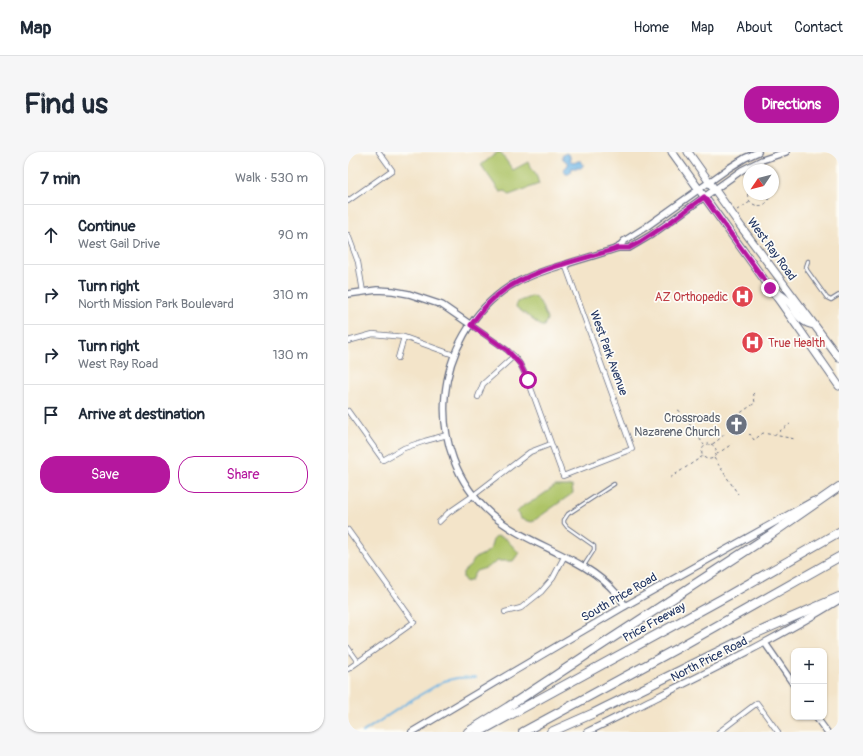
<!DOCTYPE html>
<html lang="en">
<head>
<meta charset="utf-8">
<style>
	:root { --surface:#fff; --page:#f6f6f7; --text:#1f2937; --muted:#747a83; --line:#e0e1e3; --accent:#b5179e }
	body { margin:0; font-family:Pangolin,sans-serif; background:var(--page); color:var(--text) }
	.controls { position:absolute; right:12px; bottom:12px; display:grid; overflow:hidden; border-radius:8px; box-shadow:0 1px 3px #0004 }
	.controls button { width:36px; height:36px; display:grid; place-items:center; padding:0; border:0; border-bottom:1px solid var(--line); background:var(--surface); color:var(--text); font:20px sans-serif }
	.compass { position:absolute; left:395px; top:12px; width:36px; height:36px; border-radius:50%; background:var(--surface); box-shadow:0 1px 3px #0004; rotate:235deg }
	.stop { position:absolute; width:12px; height:12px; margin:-9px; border:3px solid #b5179e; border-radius:50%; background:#fff }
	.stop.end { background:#b5179e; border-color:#fff; box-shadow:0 1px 4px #0008 }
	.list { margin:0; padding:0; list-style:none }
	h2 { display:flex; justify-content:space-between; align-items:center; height:52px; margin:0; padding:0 16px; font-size:17px }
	h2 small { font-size:13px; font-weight:400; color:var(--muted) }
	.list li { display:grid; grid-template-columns:26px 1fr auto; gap:12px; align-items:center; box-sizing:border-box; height:60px; padding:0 16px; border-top:1px solid var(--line) }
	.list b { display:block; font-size:15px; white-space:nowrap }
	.list p { margin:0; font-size:13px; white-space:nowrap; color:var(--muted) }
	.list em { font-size:13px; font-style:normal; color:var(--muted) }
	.actions { display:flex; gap:8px; padding:12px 16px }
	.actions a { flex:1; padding:9px 0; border:1px solid var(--accent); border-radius:16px; text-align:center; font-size:14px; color:var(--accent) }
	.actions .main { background:var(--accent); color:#fff }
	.icon { flex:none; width:22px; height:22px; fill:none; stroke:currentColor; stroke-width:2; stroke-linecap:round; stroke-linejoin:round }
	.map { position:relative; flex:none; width:491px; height:580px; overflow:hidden; border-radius:16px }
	header { display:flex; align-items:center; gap:24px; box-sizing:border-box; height:56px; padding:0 20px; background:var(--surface); border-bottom:1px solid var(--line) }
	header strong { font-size:19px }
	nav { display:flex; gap:22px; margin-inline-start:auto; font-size:14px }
	.intro { display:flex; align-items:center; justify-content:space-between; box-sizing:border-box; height:96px; padding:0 24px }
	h1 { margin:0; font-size:28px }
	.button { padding:10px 18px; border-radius:16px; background:var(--accent); color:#fff; font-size:14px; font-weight:700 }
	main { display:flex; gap:24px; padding:0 24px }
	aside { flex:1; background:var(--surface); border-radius:16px; box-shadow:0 1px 3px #0004 }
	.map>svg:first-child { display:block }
</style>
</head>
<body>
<header>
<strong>Map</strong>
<nav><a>Home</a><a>Map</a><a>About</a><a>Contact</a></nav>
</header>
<div class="intro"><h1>Find us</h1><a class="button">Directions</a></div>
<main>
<aside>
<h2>7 min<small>Walk · 530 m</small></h2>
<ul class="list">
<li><svg class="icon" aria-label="ahead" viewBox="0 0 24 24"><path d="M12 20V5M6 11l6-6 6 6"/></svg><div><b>Continue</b><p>West Gail Drive</p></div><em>90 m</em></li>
<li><svg class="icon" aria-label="right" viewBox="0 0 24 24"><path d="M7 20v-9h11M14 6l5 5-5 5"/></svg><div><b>Turn right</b><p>North Mission Park Boulevard</p></div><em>310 m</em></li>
<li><svg class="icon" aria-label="right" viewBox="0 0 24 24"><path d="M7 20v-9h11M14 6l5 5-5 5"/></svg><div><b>Turn right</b><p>West Ray Road</p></div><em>130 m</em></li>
<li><svg class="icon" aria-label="arrive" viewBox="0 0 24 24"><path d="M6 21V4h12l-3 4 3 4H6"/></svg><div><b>Arrive at destination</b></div></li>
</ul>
<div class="actions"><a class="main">Save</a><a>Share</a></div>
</aside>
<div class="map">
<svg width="491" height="580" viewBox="0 0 491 580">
	<rect width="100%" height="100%" fill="#fdfcf7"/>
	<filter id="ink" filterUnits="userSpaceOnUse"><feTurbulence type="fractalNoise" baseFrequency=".025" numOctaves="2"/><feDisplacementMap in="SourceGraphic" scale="8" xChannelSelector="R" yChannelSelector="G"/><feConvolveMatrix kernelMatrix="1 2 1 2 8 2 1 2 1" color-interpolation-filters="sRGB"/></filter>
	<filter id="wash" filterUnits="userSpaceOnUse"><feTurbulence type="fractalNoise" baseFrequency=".012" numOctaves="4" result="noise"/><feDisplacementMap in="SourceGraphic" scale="16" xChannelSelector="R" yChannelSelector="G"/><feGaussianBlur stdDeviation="0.9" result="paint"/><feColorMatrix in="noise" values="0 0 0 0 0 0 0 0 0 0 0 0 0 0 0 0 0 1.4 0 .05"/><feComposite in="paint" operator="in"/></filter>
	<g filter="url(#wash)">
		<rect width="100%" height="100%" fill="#f3e4c9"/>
		<!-- green -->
		<path fill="#aec468" stroke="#647a63" d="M150,0H152L165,18L180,10L188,22L191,32L161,43L158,39L152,40L133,13Z
			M185,144L192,150L199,167L196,174H193L168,155L169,150Z
			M207,334H224L225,341L184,370L173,367L169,360L176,353L187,348Z
			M149,384L158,387L171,401L165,409H150L138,416L128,419L123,428L118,430L115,426V420L123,413L127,406L136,402L142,398L145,388Z"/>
		<!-- water -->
		<path fill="#6db4e4" stroke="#4472a1" d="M218,1L222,4V8L224,10L226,11L230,9H233L235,12V14L233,16H224L223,20L221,22H218L216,20V17L220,13L219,10L215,7L214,4Z"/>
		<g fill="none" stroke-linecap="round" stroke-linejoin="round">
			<!-- stream -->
			<path stroke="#6db4e4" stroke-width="2" d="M15,580L65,547L96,529L109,526L128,525"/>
		</g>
	</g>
	<g filter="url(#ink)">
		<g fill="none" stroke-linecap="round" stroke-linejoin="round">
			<defs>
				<path id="service" d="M460,109L458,115L459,118L479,146L483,148L491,143
					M235,415L246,398V394L219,375L216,371V368L220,362L266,332"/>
				<path id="minor" d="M0,49L44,18L31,0
					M0,83L10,110L15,140
					M123,173L159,198L166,204L172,212L180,228L215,324L284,297L217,112
					M0,189L25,182L56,185L106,203
					M50,206L56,185
					M130,245L135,232L166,204
					M0,259L35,308L56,296L77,289L99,283
					M91,370L100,361L126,343L182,300L203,292
					M0,378L66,470L0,517
					M157,460L173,456L193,440L205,426L216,405
					M0,496L10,510
					M371,580L409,551L430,580"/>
				<path id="tertiary" d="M270,96L276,89L298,75L381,16L397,6L410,0
					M0,142L29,138L45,139L61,142L94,153L123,173
					M277,454C274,449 272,445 268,441C235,403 181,395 143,362C73,300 84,185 162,134C179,124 197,118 215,113C234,107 252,102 270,96H281L303,83L394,18L414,8L438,0
					M417,491L446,533
					M468,565L479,580"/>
				<path id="secondary" d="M64,580L151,528L277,454L465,349
					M239,580C258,571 277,561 297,551C362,519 428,487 491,448"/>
				<path id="primary" d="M324,0L433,151L491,234
					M340,0L394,76L491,206
					M427,139C431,142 435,144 438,147C448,156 450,171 466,173"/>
				<path id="motorway" d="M120,580L160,555L246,498L422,383L491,335
					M131,580L381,443L491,380
					M175,580L328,497L491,405
					M203,580L246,561L404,483L491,445"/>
			</defs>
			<!-- service casing -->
			<use href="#service" stroke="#676e83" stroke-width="4.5"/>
			<!-- minor casing -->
			<use href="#minor" stroke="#676e83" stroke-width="6"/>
			<!-- tertiary casing -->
			<use href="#tertiary" stroke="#676e83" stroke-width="8"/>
			<!-- secondary casing -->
			<use href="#secondary" stroke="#676e83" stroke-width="8"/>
			<!-- primary casing -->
			<use href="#primary" stroke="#676e83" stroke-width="9"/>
			<!-- motorway casing -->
			<use href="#motorway" stroke="#676e83" stroke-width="10"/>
			<!-- path -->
			<path stroke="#676e83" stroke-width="1" stroke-dasharray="3 3" stroke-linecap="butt" d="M401,36C393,54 420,62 422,42
				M389,58L402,50
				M330,258L333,260L356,293
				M391,269L388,264L407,251L405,238
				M401,283L402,282L406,288L415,281L447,287
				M426,283L442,272
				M363,292C374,298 366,311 357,306C352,303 353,296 358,293C363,290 359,294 364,292C369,290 373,285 377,282
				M369,302L384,292
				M366,306L390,342
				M322,326L355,304"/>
			<!-- service -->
			<use href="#service" stroke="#fff" stroke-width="2.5"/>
			<!-- minor -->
			<use href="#minor" stroke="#fff" stroke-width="4.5"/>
			<!-- tertiary -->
			<use href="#tertiary" stroke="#fff" stroke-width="5.5"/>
			<!-- secondary -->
			<use href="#secondary" stroke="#fff" stroke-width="6"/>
			<!-- primary -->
			<use href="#primary" stroke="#fff" stroke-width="7"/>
			<!-- motorway -->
			<use href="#motorway" stroke="#fff" stroke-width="8"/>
		</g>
	</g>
	<g fill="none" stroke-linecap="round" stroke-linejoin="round" filter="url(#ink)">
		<!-- route -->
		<path stroke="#b5179e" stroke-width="5" d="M180,228L172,212L159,198L123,173C130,163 138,153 147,145C182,116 229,110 270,96H281L292,90L321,71L356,45L422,136"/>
	</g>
	<!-- icons -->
	<defs>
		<symbol id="hospital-disc" viewBox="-11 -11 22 22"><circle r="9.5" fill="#e0444e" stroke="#fdfcf7"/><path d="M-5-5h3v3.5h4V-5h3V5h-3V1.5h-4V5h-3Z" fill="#fff"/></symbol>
		<symbol id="church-disc" viewBox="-11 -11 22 22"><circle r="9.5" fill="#6b7280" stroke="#fdfcf7"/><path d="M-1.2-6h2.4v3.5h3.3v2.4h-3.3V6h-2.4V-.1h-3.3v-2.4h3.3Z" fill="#fff"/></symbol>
	</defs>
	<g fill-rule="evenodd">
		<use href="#hospital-disc" x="382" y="132" width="25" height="25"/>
		<use href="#hospital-disc" x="392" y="178" width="25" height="25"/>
		<use href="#church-disc" x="376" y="260" width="25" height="25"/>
	</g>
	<g text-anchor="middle" stroke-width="3.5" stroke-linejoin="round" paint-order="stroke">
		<!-- street labels -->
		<g font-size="12" fill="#1b2f5e" stroke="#fdfcf7">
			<text transform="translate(424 97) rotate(54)" y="4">West Ray Road</text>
			<text transform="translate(261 201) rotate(70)" y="4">West Park Avenue</text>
			<text transform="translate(271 445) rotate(-30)" y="4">South Price Road</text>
			<text transform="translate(306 470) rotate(-29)" y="4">Price Freeway</text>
			<text transform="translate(361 507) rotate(-27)" y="4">North Price Road</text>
		</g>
		<!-- health labels -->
		<g font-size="12" fill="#be3a42" stroke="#fdfcf7" text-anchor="end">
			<text x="380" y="149">AZ Orthopedic</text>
			<text x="420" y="195" text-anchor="start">True Health</text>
		</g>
		<!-- worship labels -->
		<g font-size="12" fill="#5b616d" stroke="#fdfcf7" text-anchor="end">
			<text x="372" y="270">Crossroads<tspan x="372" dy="14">Nazarene Church</tspan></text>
		</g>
	</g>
</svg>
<div class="controls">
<button>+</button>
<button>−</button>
</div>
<svg class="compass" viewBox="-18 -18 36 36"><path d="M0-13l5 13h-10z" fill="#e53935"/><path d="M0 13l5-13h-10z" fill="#747a83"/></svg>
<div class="stop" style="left:180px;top:228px"></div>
<div class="stop end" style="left:422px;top:136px"></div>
</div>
</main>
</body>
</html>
